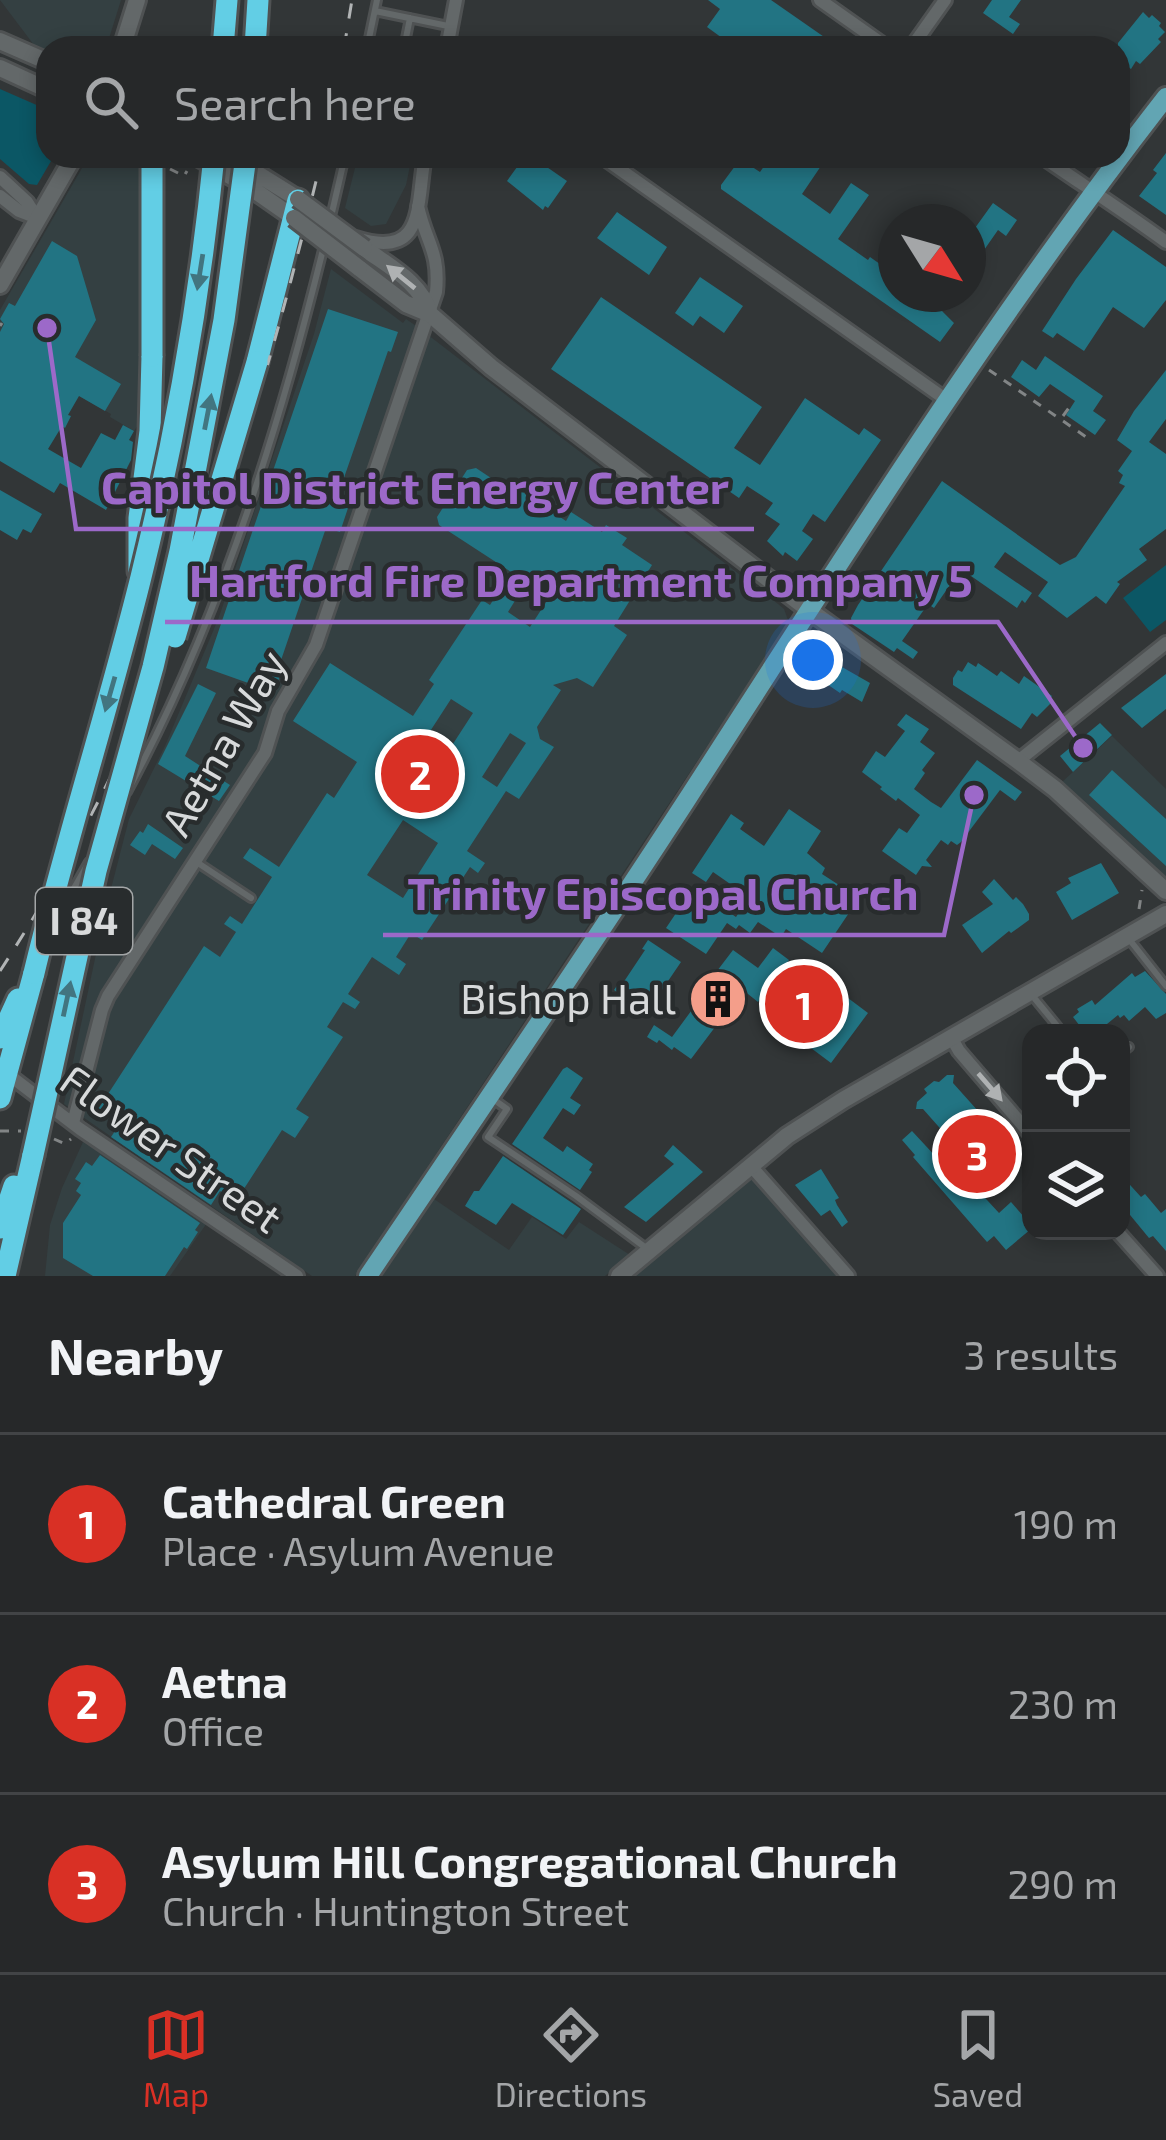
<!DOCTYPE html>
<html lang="en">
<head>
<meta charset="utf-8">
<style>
	:root { --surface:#262829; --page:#323435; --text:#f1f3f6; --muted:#a4a6a8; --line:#424446; --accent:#d93025 }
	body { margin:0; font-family:"Exo 2",sans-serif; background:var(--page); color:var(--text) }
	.controls { position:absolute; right:36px; bottom:36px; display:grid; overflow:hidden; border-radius:24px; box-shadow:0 6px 18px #0003 }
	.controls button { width:108px; height:108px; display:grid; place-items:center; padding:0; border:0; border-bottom:3px solid var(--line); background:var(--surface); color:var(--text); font:60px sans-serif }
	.compass { position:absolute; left:878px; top:204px; width:108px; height:108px; border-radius:50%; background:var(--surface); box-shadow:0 6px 18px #0003; rotate:127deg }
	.you { position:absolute; left:813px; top:660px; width:42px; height:42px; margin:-30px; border:9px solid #fff; border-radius:50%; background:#1a73e8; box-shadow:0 0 0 18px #1a73e833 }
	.badge { display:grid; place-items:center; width:78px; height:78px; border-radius:50%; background:var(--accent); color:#fff; font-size:39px; font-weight:700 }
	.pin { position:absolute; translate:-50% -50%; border:6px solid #fff; box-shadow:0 3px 12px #0006 }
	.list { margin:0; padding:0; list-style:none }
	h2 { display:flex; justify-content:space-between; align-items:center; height:156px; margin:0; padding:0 48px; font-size:51px }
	h2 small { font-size:39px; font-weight:400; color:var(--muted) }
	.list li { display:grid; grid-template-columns:78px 1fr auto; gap:36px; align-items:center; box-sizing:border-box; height:180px; padding:0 48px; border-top:3px solid var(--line) }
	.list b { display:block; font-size:45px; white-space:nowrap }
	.list p { margin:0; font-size:39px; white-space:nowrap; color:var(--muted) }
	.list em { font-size:39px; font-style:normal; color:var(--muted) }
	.icon { flex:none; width:66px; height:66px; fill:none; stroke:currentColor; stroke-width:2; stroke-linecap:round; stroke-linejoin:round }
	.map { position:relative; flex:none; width:1166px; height:1276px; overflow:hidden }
	.search { position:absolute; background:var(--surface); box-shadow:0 6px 18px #0003; left:36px; right:36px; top:36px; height:132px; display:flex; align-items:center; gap:30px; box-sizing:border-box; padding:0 42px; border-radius:36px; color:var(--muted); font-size:45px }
	.sheet { height:696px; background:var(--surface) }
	nav { display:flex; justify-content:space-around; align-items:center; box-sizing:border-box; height:168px; border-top:3px solid var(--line); background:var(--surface); font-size:33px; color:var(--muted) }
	nav a { display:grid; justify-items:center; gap:6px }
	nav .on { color:var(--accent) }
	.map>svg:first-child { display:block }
</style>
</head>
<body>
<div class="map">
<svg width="1166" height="1276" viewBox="0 0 1166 1276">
	<rect width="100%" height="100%" fill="#323637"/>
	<!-- built -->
	<path fill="#344042" d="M0,0H121L106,48H48V54L37,49Z
		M89,156H137L140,170L142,419L134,431L110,417L111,414L0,351V310Z
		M358,156H412L406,185L386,224L371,226L345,208Z
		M331,269L403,323L406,319L419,328L778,604L784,609L788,620L787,626L355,1276H312L64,1104L105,912L129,819L165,746L219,617L314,334Z
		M1112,736L1166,789V878L1062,782Z
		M83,1142L209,1220L170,1276H45L50,1225L62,1188Z
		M751,1178L756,1181L840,1276H635Z
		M434,1199L509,1250L532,1217L566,1239L579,1222L630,1255L605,1276H382Z"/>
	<!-- green -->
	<path fill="#0b5765" d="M0,89L48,110V156H54L37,185L29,184L0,159Z
		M1166,565V620L1150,632L1123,598Z"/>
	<!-- building -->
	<path fill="#227483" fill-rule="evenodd" d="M708,0H771L840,48H746L732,38L729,43L707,27L720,9Z
		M992,0H1021L1009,17L1020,24L1013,34L983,13Z
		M1143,12L1149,18L1152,15L1161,23L1159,26L1165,32L1158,39L1161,42L1140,64L1136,61L1131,69L1118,59V43Z
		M1166,153V215L1139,196L1157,173L1153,170Z
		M525,156H531L567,181L548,208L545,206L543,210L507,181Z
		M771,156H806L821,166L802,194L830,214L851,183L869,195L838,239L868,260L870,257L887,269L896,256V294H911L931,308L941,294H955L942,311L954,323L940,342L721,189V185L738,162L741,164L743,161L760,172Z
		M993,203L1017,220L1006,236L998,230L968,273V223L975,228Z
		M617,212L667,247L649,275L597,238Z
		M1113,230L1166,267V300L1144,328L1113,307L1084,351L1057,333L1053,338L1042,331L1076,279Z
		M52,241L77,256L96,320L75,357L121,384L105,411L79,396L68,415L71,416L65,428L62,426L48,449L81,468L101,433L115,440L123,425L134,431L129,440L133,442L131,460L106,510L60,483L54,493L0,461V332L4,324L0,319L9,303L15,306Z
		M700,277L743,306L724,333L700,316L693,326L675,313Z
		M601,297L762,407L734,448L760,465L805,398L859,435L864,428L881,440L825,522L813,514L802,531L813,539L797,561L785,552L783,556L767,541L780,524L765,514L773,503L747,486L739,498L551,369Z
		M328,309L398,332L391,352L388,351L338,495L351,499L340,532L326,528L277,672L281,673L274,692L206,668Z
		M1045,356L1103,396L1093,411L1106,420L1095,435L1066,415L1075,401L1050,384L1039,397L1011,377L1022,360L1036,370Z
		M1166,370V419L1149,442L1166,454V529L1139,549L1147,560L1117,582L1120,584L1106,604L1096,596L1067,618L1038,596L1048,582L1005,552L994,567L1032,593L1025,603L1022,600L1017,608L961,569L934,608L928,604L902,641L918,652L913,659L897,648L894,652L852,624L851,618L858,605L942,481L1060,565L1076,557L1125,486L1119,483L1123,475L1118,471L1132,451L1117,440L1134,411Z
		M476,468L506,488L509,483L566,521L571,512L602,532L606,525L627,538L622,545L652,565L614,626L627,635L593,687L577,678L553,685L561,690L537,727L540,739L554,747L519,799L506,791L467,851L485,863L478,873L470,867L422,940L411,933L396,957L406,964L399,975L372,957L348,994L360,1002L355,1009L343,1002L327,1027L343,1037L296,1109L309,1117L295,1138L282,1130L236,1201L220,1191L211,1205L111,1137L119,1125L97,1111L204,946L220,957L236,932L224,924L230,916L242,924L272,877L243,858L250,848L279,867L327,793L334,798L357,762L293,721L330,663L413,716L434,684L429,680L482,600L490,605L511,572L439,525L437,517L467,470ZM531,575L554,590L530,627L508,612ZM451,699L473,713L449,750L427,736ZM510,733L526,743L497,787L482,777ZM403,820L438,843L403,898L367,875Z
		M0,490L42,514L31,533L23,529L17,540L0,530Z
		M968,662L976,667L978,663L997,676L1001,671L1019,684L1024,676L1052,696L1050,699L1053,701L1037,717L1032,713L1021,729L953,685V678L958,670L962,672Z
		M835,663L870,683L862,702L842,690L840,693L821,680Z
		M1166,674V709L1142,728L1121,708Z
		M198,684L216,693L185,756L230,785L219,801L158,764Z
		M906,714L929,729L920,742L935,753L922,770L925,773L914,789L931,802L941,808L977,760L1022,792L1015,801L1000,790L961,842L957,845L951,841L948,845L941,840L926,860L932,867L922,866L916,875L882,851L899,828L907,833L920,815L898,798L896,801L880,789L882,787L862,772L876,751L885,757L905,731L897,725Z
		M1100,723L1112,735L1073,772L1060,756Z
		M1112,770L1166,819V866L1089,795Z
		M789,809L821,831L807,853L825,868L822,874L859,898L822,953L786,929L781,937L758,922L750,933L739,925L736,929L727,923L706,954L666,928L693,888L736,917L749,897L713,872L706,882L692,873L731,814L744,823L740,829L764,846Z
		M148,824L183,848L175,859L152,844L145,855L130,845L140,831L143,833Z
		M1101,863L1119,893L1072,920L1056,892L1071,883L1068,878Z
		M994,879L1013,900L1016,897L1023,904L1029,914V920L1011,933L1009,931L982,953L962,925L993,904L982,892Z
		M648,940L681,962L647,1012L614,990L620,981L623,983L645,950L642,949Z
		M773,948L789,960L786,964L842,1006L848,998L868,1013L831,1063L811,1048L817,1039L761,997L758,1002L743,990L691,1059L674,1047L672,1050L659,1040L657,1043L647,1037L654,1025L672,1037L719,973L717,971L733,950L758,968Z
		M1145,971L1166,994V1013L1156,1019L1145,1007L1129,1021L1124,1015L1120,1018L1118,1015L1096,1033L1083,1030L1073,1017L1079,1012L1077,1009L1092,1000L1095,1005L1132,973L1135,977Z
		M567,1067L583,1078L570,1098L581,1105L574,1115L563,1108L543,1138L563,1152L567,1146L593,1164L589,1170L592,1172L580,1190L512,1144L563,1069Z
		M947,1075H954L953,1083L987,1121L1006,1136L1003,1139L1007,1144L982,1166L980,1169L988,1178L976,1188L999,1213L1011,1202L1031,1225V1229L1006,1250L994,1236L987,1242L913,1157L915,1155L902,1140L912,1131L938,1159L940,1158L946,1164L961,1152L923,1109H916L917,1102L927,1093L924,1089L934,1081L939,1082Z
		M673,1145L703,1172L646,1222L624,1207L674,1164L664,1156Z
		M100,1155L200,1223L195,1230L198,1232L187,1249L184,1247L165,1276H93L63,1258V1223L81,1195L76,1191L81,1183L75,1179L86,1162L92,1166Z
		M503,1156L581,1209L563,1235L512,1203L496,1225L465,1206L474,1191H479Z
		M821,1169L839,1198L835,1200L837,1205L848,1222L842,1227L830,1210L821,1216L795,1185Z
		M1121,1175L1141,1197L1145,1194L1161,1213L1166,1209V1251L1153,1236L1149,1238L1121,1204Z"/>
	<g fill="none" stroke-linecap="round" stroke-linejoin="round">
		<defs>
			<path id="lane" d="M375,11L448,26
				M367,48L377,0
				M404,48L410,18
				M127,792C233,595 296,374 345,156
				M198,863L251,898
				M57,918L89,862
				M1129,939L1166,986
				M1031,994L1063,1033
				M1121,1053L1129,1047
				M493,1099L507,1109L488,1137L576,1196L646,1248"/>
			<path id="street" d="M820,0L888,48
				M447,48L456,0
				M911,48L945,0
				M601,156L948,401
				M1041,156C1083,185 1125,212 1166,242
				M0,177L27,202L38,219
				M0,196L19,211L37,218
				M356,238C426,260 416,206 425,156
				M1018,761L1166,643
				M951,1037L959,1051L1031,1135
				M9,1075L80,1129L297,1276
				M73,1123L102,1010L108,996L265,753L278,711L316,645L436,292C440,251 426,243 418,206
				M751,1166L848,1276
				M1117,1231L1157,1276"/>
			<path id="secondary" d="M0,41L48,62
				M122,48L137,0
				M0,68L48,90
				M196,156L251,188L294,218
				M229,156L298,199
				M364,248C388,266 421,282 430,314
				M359,268L406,304L430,314L491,367L809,610L1018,761L1055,789L1166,891
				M0,285L74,156
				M619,1276L787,1136L843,1100L1166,914"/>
			<path id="primary" d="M368,1276C475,1118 582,961 686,801C840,563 991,321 1166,97"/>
			<path id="highway" d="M223,48L227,0
				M255,48L258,0
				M257,362L298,200
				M139,571V518L150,431L152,356
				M0,1038L18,999
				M0,1098L34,973
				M0,1228L14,1186
				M5,1276L33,1155"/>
		</defs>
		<!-- lane casing -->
		<use href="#lane" stroke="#4f5253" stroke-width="12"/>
		<!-- street casing -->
		<use href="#street" stroke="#4f5253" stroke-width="18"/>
		<!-- secondary casing -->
		<use href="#secondary" stroke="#4f5253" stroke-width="22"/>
		<!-- primary casing -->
		<use href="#primary" stroke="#4f5253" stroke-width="24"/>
		<!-- highway casing -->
		<use href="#highway" stroke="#4f5253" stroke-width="27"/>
		<!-- path -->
		<path stroke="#828586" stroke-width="3" stroke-dasharray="9 9" stroke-linecap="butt" d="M170,169L184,176L187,171
			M0,326L2,323
			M989,370L1092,441
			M1063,416L1071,405
			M1139,909L1142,890
			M0,1131H21
			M54,1139L65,1144L71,1139"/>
		<!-- lane -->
		<use href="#lane" stroke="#636869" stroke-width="6"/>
		<!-- street -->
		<use href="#street" stroke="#636869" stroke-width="12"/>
		<!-- secondary -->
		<use href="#secondary" stroke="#636869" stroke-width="16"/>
		<!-- primary -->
		<use href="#primary" stroke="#62a5b3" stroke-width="18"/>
		<!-- highway -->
		<use href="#highway" stroke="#62cee5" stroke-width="21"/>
		<!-- rail -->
		<path stroke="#b1b4b5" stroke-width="3" stroke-dasharray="15 15" stroke-linecap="butt" d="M344,48L352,0
			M0,971C165,717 253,448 322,156"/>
		<defs>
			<path id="secondary-bridge" d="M298,199L364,248
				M294,218L359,268"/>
			<path id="highway-bridge" d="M152,356V156
				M175,637L257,362
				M34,973C66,840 108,710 141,577C175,439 200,298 214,156
				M33,1155L96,871L153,667L180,551L224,320L246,156"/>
		</defs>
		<!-- secondary-bridge casing -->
		<use href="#secondary-bridge" stroke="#4f5253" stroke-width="22" stroke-linecap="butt"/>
		<!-- highway-bridge casing -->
		<use href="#highway-bridge" stroke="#4f5253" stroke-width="27" stroke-linecap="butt"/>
		<!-- secondary-bridge -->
		<use href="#secondary-bridge" stroke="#636869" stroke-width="16"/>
		<!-- highway-bridge -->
		<use href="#highway-bridge" stroke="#62cee5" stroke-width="21"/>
	</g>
	<!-- one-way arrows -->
	<defs><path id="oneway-solid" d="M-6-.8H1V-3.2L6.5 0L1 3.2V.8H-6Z" transform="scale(3)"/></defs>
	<g fill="#427580">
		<use href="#oneway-solid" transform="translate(200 272) rotate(99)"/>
		<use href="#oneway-solid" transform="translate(208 412) rotate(-79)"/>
		<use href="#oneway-solid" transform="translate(110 694) rotate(106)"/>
		<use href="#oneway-solid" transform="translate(67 999) rotate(-78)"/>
	</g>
	<g fill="#afb2b3">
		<use href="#oneway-solid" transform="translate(401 277) rotate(-141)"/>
		<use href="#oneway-solid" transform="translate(990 1087) rotate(49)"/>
	</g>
	<!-- icons -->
	<defs>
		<symbol id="building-disc" viewBox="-11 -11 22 22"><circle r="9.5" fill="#f49e8a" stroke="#282c2d"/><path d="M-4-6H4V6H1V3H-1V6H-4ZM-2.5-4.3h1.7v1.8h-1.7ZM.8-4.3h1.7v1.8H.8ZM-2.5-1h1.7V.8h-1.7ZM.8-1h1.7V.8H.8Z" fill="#111"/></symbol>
	</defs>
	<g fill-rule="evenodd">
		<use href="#building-disc" x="685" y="966" width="66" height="66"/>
	</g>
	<g text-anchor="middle" stroke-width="9" stroke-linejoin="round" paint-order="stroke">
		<!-- shield labels -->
		<rect fill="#282c2d" stroke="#a3a6a7" stroke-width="3" x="36" y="888" width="96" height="66" rx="9"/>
		<g font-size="39" font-weight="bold" fill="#d8dadb">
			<text x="84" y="935">I 84</text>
		</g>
		<!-- street labels -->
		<g font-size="42" fill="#d8dadb" stroke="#282c2d">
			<text transform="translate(224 743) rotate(-60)" y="15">Aetna Way</text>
			<text transform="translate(171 1149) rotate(35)" y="15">Flower Street</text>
		</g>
		<!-- poi labels -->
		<g font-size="42" fill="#d8dadb" stroke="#282c2d" text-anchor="end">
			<text x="676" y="1014">Bishop Hall</text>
		</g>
	</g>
	<!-- callouts -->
	<path fill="none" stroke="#9c69c9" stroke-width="4.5" d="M47 328L76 529H754M1083 748L998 622H165M974 795L944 935H383"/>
	<g fill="#9c69c9" stroke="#282c2d" stroke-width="4.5">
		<circle cx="47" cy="328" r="12"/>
		<circle cx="1083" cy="748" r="12"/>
		<circle cx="974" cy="795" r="12"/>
	</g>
	<g font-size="45" text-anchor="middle" font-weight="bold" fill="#9c69c9" stroke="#282c2d" stroke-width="9" stroke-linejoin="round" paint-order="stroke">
		<text x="415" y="504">Capitol District Energy Center</text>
		<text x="581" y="597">Hartford Fire Department Company 5</text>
		<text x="663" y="910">Trinity Episcopal Church</text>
	</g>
</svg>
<div class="controls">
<button><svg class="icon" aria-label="locate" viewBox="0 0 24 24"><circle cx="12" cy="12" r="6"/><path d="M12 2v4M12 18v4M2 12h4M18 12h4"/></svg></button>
<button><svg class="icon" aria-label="layers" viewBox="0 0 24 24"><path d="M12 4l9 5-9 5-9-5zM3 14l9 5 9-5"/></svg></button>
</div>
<svg class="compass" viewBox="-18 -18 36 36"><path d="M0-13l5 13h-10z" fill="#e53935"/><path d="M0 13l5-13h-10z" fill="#a4a6a8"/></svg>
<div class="you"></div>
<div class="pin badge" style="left:804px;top:1004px">1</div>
<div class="pin badge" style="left:420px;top:774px">2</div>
<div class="pin badge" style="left:977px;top:1154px">3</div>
<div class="search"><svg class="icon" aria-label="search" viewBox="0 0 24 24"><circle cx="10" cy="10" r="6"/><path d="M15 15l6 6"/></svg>Search here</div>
</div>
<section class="sheet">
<h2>Nearby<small>3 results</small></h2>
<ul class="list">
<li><span class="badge">1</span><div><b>Cathedral Green</b><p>Place · Asylum Avenue</p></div><em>190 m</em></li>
<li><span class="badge">2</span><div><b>Aetna</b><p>Office</p></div><em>230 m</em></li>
<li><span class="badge">3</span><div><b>Asylum Hill Congregational Church</b><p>Church · Huntington Street</p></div><em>290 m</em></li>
</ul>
</section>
<nav>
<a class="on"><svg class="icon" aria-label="map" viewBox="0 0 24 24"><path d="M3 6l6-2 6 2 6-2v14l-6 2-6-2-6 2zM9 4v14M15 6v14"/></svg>Map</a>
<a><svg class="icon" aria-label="directions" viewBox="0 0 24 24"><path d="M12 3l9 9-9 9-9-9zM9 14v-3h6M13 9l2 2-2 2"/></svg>Directions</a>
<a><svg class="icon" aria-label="saved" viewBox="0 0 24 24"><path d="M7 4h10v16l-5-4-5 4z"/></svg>Saved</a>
</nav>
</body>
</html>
